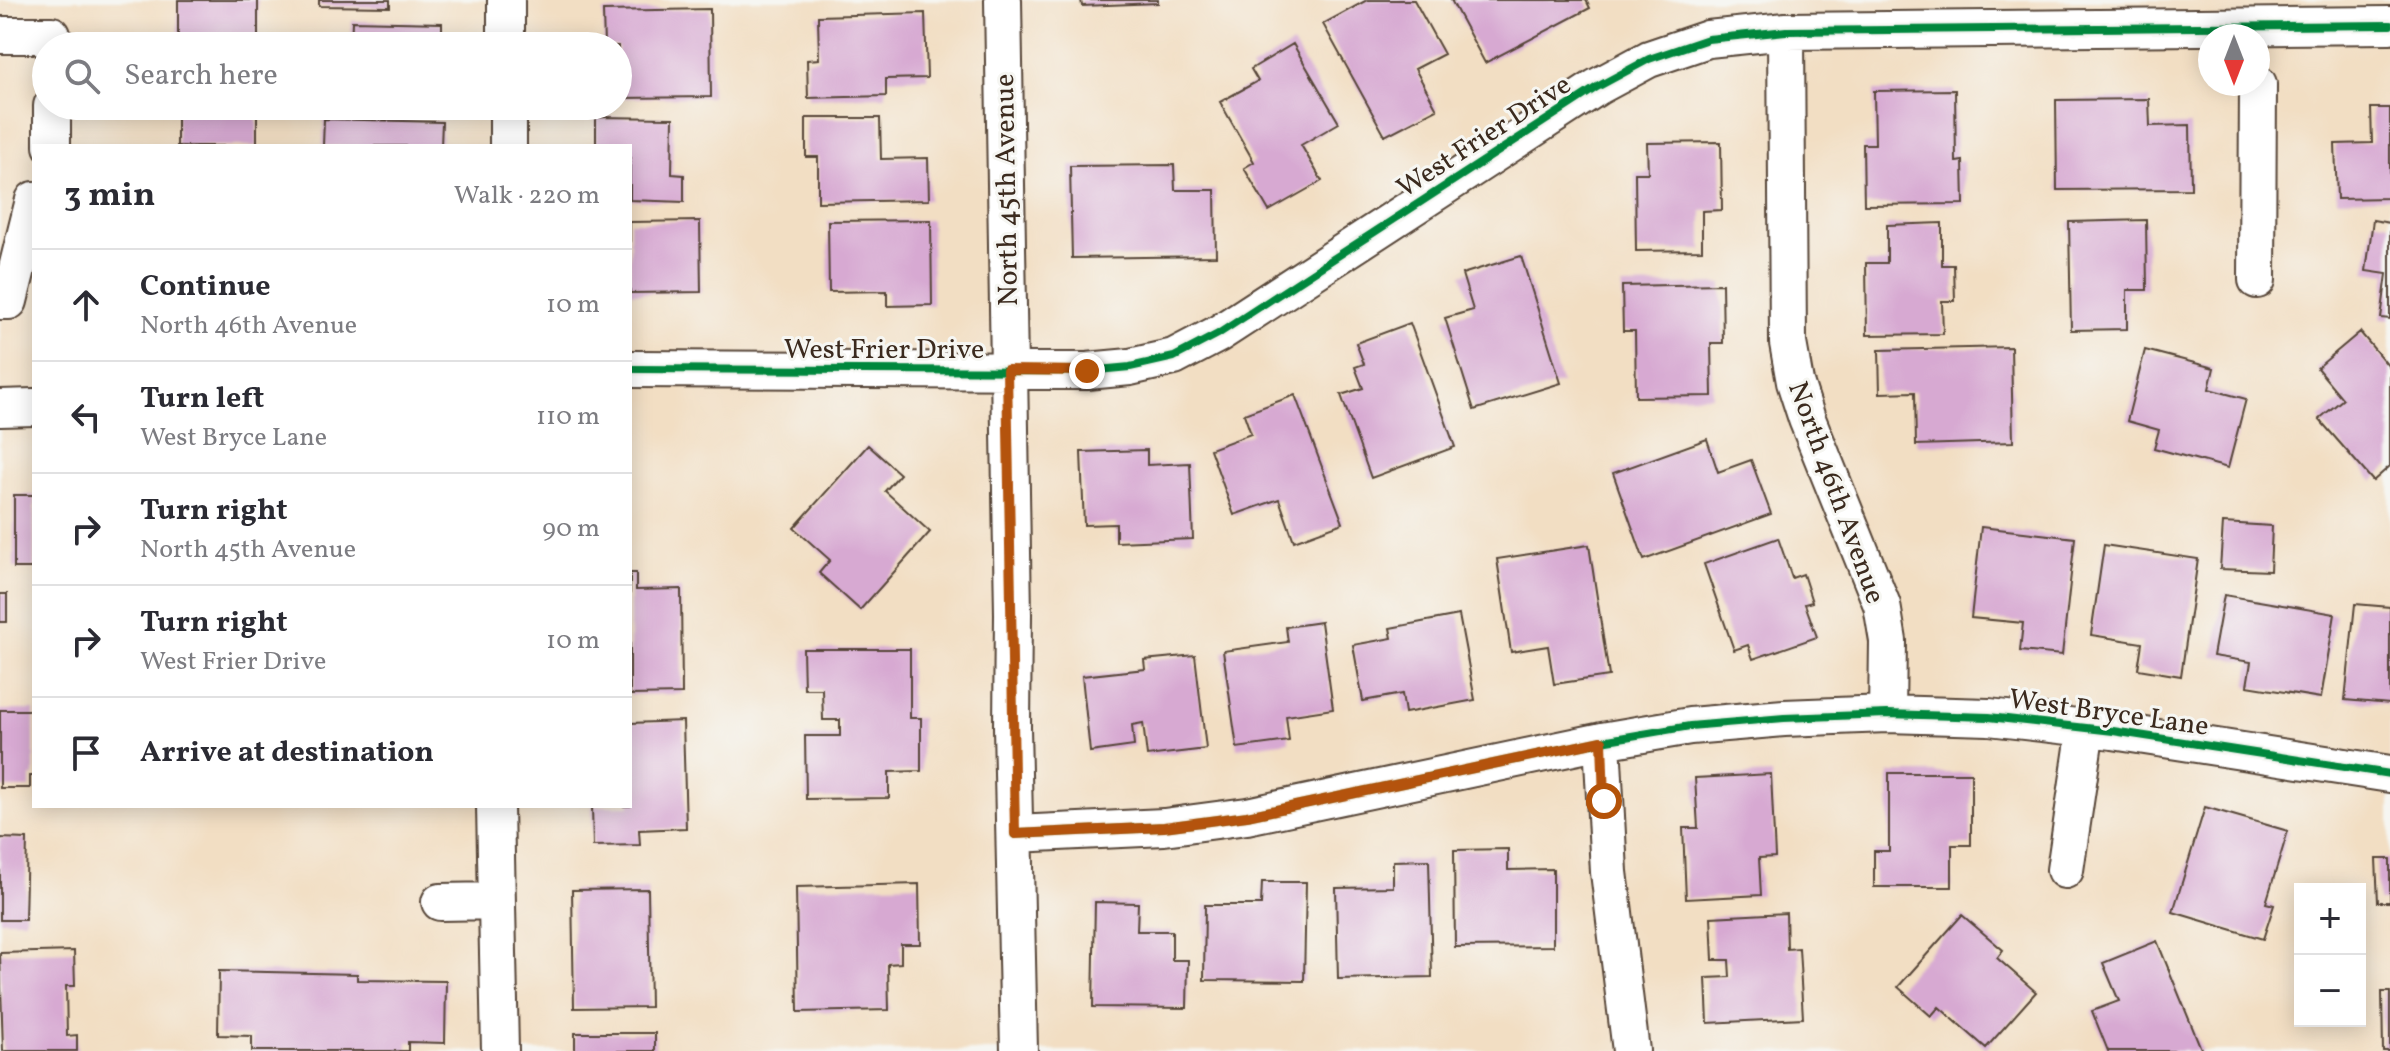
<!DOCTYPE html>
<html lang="en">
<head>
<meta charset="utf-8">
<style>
	:root { --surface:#fff; --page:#f2f2f3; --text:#2b2b33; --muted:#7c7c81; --line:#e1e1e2 }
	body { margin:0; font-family:Vollkorn,serif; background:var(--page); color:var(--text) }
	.controls { position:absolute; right:24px; bottom:24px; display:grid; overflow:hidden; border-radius:0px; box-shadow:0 4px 20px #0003 }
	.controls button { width:72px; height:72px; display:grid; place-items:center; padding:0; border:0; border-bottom:2px solid var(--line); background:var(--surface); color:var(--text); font:40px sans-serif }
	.compass { position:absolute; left:2198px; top:24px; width:72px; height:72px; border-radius:50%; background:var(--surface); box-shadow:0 4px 20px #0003; rotate:180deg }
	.stop { position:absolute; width:24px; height:24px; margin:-18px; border:6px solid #b45309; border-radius:50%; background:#fff }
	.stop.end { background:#b45309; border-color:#fff; box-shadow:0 2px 8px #0008 }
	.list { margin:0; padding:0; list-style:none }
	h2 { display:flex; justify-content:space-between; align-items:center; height:104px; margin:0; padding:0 32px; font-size:34px }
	h2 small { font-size:26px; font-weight:400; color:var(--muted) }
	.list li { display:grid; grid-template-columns:52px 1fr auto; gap:24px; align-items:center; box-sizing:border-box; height:112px; padding:0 32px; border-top:2px solid var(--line) }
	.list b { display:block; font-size:30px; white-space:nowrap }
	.list p { margin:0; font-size:26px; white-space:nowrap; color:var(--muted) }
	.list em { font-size:26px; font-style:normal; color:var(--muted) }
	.icon { flex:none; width:44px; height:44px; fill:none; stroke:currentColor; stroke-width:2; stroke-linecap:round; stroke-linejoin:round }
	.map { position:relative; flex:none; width:2390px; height:1051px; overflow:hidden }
	.search { position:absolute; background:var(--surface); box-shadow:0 4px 20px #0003; left:32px; top:32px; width:600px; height:88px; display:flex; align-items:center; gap:20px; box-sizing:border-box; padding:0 28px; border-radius:44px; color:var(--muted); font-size:30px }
	.panel { position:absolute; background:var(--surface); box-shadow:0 4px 20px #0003; left:32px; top:144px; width:600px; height:664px; border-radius:0px }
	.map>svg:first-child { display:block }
</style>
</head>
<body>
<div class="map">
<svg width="2390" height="1051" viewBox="0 0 2390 1051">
	<rect width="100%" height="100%" fill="#f6f6f2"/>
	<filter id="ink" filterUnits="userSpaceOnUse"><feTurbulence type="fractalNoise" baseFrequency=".0125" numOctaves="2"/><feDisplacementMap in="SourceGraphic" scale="16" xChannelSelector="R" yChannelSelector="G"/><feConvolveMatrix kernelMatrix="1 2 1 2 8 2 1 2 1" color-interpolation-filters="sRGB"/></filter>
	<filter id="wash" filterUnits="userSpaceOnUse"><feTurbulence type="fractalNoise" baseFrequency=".006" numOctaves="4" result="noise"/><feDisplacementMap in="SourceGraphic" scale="32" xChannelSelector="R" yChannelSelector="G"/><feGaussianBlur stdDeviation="1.8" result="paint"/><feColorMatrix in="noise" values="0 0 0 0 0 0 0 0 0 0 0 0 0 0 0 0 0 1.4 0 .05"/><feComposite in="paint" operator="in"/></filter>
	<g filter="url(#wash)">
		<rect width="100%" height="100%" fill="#f2dec3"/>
		<g id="blocks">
			<!-- building -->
			<path fill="#d7a9d2" d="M178,0H258V46H178Z
				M319,0H390V7L319,6Z
				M1081,0H1158V3L1082,6Z
				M1367,0H1414L1444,54L1415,69L1437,109L1385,136L1323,24Z
				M1451,0H1586L1590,8L1485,63Z
				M710,9L711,97L618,98V46H604L603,11Z
				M925,13L927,78L886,79V96L808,98L807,60L819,59L818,16Z
				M352,21L442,23V46H351Z
				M1293,44L1339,123L1301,145L1322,181L1269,211L1244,168L1254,162L1220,102L1258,81L1251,69Z
				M1955,90L1956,162L1963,161L1964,204L1864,205L1863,144H1875L1874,91Z
				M2149,99L2150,126L2190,125L2191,189L2057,190L2056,100Z
				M177,106H257V146H177Z
				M2371,108H2390V198L2337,199L2335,144L2372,143Z
				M596,117L673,118L672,174L684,175V202L630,200V146H596Z
				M806,118H880L881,159L928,158L929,200L818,202V157H806Z
				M324,119L442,122L441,146H323Z
				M1721,142L1722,210L1702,211V250L1636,251L1635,173H1648L1647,143Z
				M1174,165L1175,190H1215L1216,256L1072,258L1070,166Z
				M931,220L932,305L887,306V291L829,292L828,221Z
				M2146,220L2147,290H2127V329L2071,330L2069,222Z
				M2373,220L2390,223V319L2381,318L2387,274L2366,271Z
				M700,221L701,292L630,293V222Z
				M1942,223V265H1954L1955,301H1942L1943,334L1867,335L1866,263H1887V225Z
				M1521,256L1561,383L1474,410L1445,318L1473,310L1462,274Z
				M1722,284L1723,343H1711L1712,396L1636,397L1635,331H1623L1622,286Z
				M1410,323L1455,447L1371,478L1341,395L1363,388L1355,367L1364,364L1356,343Z
				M2360,332L2390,368V466L2373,481L2319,419L2343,399L2317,368Z
				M2011,347L2013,442L1916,445L1915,392L1880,393L1879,350Z
				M2145,350L2214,368L2209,389L2246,399L2228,468L2154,448L2159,430L2127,421Z
				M1295,395L1343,523L1294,541L1279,499L1234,515L1210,449L1251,434L1244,414Z
				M1707,439L1718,472L1751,460L1771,514L1644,560L1613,473Z
				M868,445L900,474L885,491L930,532L860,610L819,573L830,560L794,528Z
				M1147,450V465L1190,463L1193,539L1116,542V524L1084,525L1081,452Z
				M14,495H34V568H14Z
				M2223,523L2272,526L2270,571L2220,569Z
				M1981,527L2075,538L2062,655L2020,651L2023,623L1971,618Z
				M1778,538L1792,578L1803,574L1812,602L1805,604L1817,637L1753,659L1748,645L1734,650L1704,564Z
				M1589,545L1609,676L1554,684L1548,646L1511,652L1497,559Z
				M2104,545L2198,559L2181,676L2138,669L2142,643L2091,635Z
				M630,573H636V590L681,589L682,694L630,695Z
				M0,594H7V622H0Z
				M2224,595L2335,614L2321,698L2247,686L2251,662L2213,656Z
				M2355,604L2390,607V704L2345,700Z
				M1459,615L1475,700L1405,713L1402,694L1363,701L1353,645L1392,638L1390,628Z
				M1321,622L1333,709L1286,716L1289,741L1237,748L1223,651L1288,642L1286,627Z
				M803,649H910V718H921V771L889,772V798L806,799L805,736H840V720H823L822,689H804Z
				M1195,655L1206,749L1147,756L1143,723L1132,725L1134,746L1090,752L1082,676L1145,669L1144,660Z
				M0,710H34V776H30V788H0Z
				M683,721L686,828L639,830L640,845L593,846L592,806H630V723Z
				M1889,773H1971V845H1952V887H1874V851H1889Z
				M1771,774L1775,857L1759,858L1761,895L1686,899L1683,828H1698L1695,778Z
				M2205,807L2288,831L2266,903L2274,905L2263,939L2173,912Z
				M0,838L27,839L25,920H0Z
				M1508,849V870L1553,869V946L1455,947L1454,850Z
				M2376,859H2390V902H2378Z
				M1429,860L1432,977L1338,979L1336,888L1393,887V861Z
				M1262,882H1306L1304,981L1204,980L1205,905H1261Z
				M919,884L920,944H901V963L888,964L889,1010L798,1012L796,887Z
				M648,889L650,1007L574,1008L572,890Z
				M1095,902L1138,903L1137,931H1172V960H1188L1187,1008L1093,1007Z
				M1786,913L1787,949L1799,948L1803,1018L1708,1023L1706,978L1730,977L1729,960H1713L1711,917Z
				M1962,915L2003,950L1997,958L2036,992L1986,1048L1939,1007L1931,1016L1898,987Z
				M2157,941L2202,1051H2108L2092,1011L2119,1001L2103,963Z
				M74,951L75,986H66L67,1036L77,1035V1051H3L0,953Z
				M219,971L357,974V980L446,981L445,1043L408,1042V1051H252V1036L218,1035Z
				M2382,992H2390V1051H2383Z
				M575,1033H655V1051H575Z"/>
		</g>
	</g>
	<g filter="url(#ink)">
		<use href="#blocks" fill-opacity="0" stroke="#564537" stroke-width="2"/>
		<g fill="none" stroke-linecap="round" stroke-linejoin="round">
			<defs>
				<path id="minor" d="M506,0V46
					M1003,0L1013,614L1012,727L1019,1051
					M1786,31L1788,343L1795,382L1807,419L1882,605L1888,641L1887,714
					M0,35H52V46
					M52,106V146
					M508,106V146
					M2257,280L2258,84
					M0,301H9L34,200
					M630,369L1087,371L1130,367L1174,357L1218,334L1597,87L1649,59L1708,39L1786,31L2390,25
					M0,408L34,407
					M1602,741L1609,872L1631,1051
					M495,806L500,1051
					M1015,834L1164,827L1247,816L1602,741L1690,726L1784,718L1887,714L1989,717L2113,731L2390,774
					M2065,870L2086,728
					M440,902L496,901"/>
			</defs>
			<!-- minor casing -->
			<use href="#minor" stroke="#564537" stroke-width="40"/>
			<!-- minor -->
			<use href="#minor" stroke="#fff" stroke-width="36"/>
			<defs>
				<path id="cycleway" d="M630,369L1087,371L1130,367L1174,357L1218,334L1597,87L1649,59L1708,39L1786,31L2390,25
					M1015,834L1164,827L1247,816L1602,741L1690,726L1784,718L1887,714L1989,717L2113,731L2390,774"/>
			</defs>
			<!-- cycleway casing -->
			<use href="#cycleway" stroke="#f6f6f2" stroke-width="13"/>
			<!-- cycleway -->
			<use href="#cycleway" stroke="#00873e" stroke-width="8"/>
		</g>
	</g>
	<g fill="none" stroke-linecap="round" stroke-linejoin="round" filter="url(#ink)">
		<!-- route -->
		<path stroke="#b45309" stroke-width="10" d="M1087,371L1007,370L1015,834L1164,827L1247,816L1602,741L1604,801"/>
	</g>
	<g text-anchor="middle" stroke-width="6" stroke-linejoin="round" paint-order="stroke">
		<!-- street labels -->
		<g font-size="28" fill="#3b2a1e" stroke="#f6f6f2">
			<text transform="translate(1483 135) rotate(-33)" y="10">West Frier Drive</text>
			<text transform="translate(1005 190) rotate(-91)" y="10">North 45th Avenue</text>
			<text x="884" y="358">West Frier Drive</text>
			<text transform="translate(1838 492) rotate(70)" y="10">North 46th Avenue</text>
			<text transform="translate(2109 711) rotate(8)" y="10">West Bryce Lane</text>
		</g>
	</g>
</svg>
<div class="controls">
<button>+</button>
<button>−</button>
</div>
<svg class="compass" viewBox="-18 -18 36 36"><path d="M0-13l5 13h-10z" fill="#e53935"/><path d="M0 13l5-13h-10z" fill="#7c7c81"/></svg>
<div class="stop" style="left:1604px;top:801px"></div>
<div class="stop end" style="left:1087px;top:371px"></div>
<div class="search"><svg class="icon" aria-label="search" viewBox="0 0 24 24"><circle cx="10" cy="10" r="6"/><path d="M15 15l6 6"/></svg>Search here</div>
<section class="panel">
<h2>3 min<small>Walk · 220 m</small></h2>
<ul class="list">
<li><svg class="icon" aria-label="ahead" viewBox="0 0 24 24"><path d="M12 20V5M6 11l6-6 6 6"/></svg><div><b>Continue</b><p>North 46th Avenue</p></div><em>10 m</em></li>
<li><svg class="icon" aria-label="left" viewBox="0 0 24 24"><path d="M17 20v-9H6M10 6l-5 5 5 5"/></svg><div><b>Turn left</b><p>West Bryce Lane</p></div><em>110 m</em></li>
<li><svg class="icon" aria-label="right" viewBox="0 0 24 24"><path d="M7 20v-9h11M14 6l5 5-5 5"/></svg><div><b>Turn right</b><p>North 45th Avenue</p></div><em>90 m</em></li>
<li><svg class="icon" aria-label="right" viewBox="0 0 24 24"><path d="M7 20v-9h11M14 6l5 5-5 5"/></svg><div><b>Turn right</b><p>West Frier Drive</p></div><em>10 m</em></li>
<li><svg class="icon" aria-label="arrive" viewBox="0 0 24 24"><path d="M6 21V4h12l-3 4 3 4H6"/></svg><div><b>Arrive at destination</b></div></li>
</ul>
</section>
</div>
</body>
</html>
